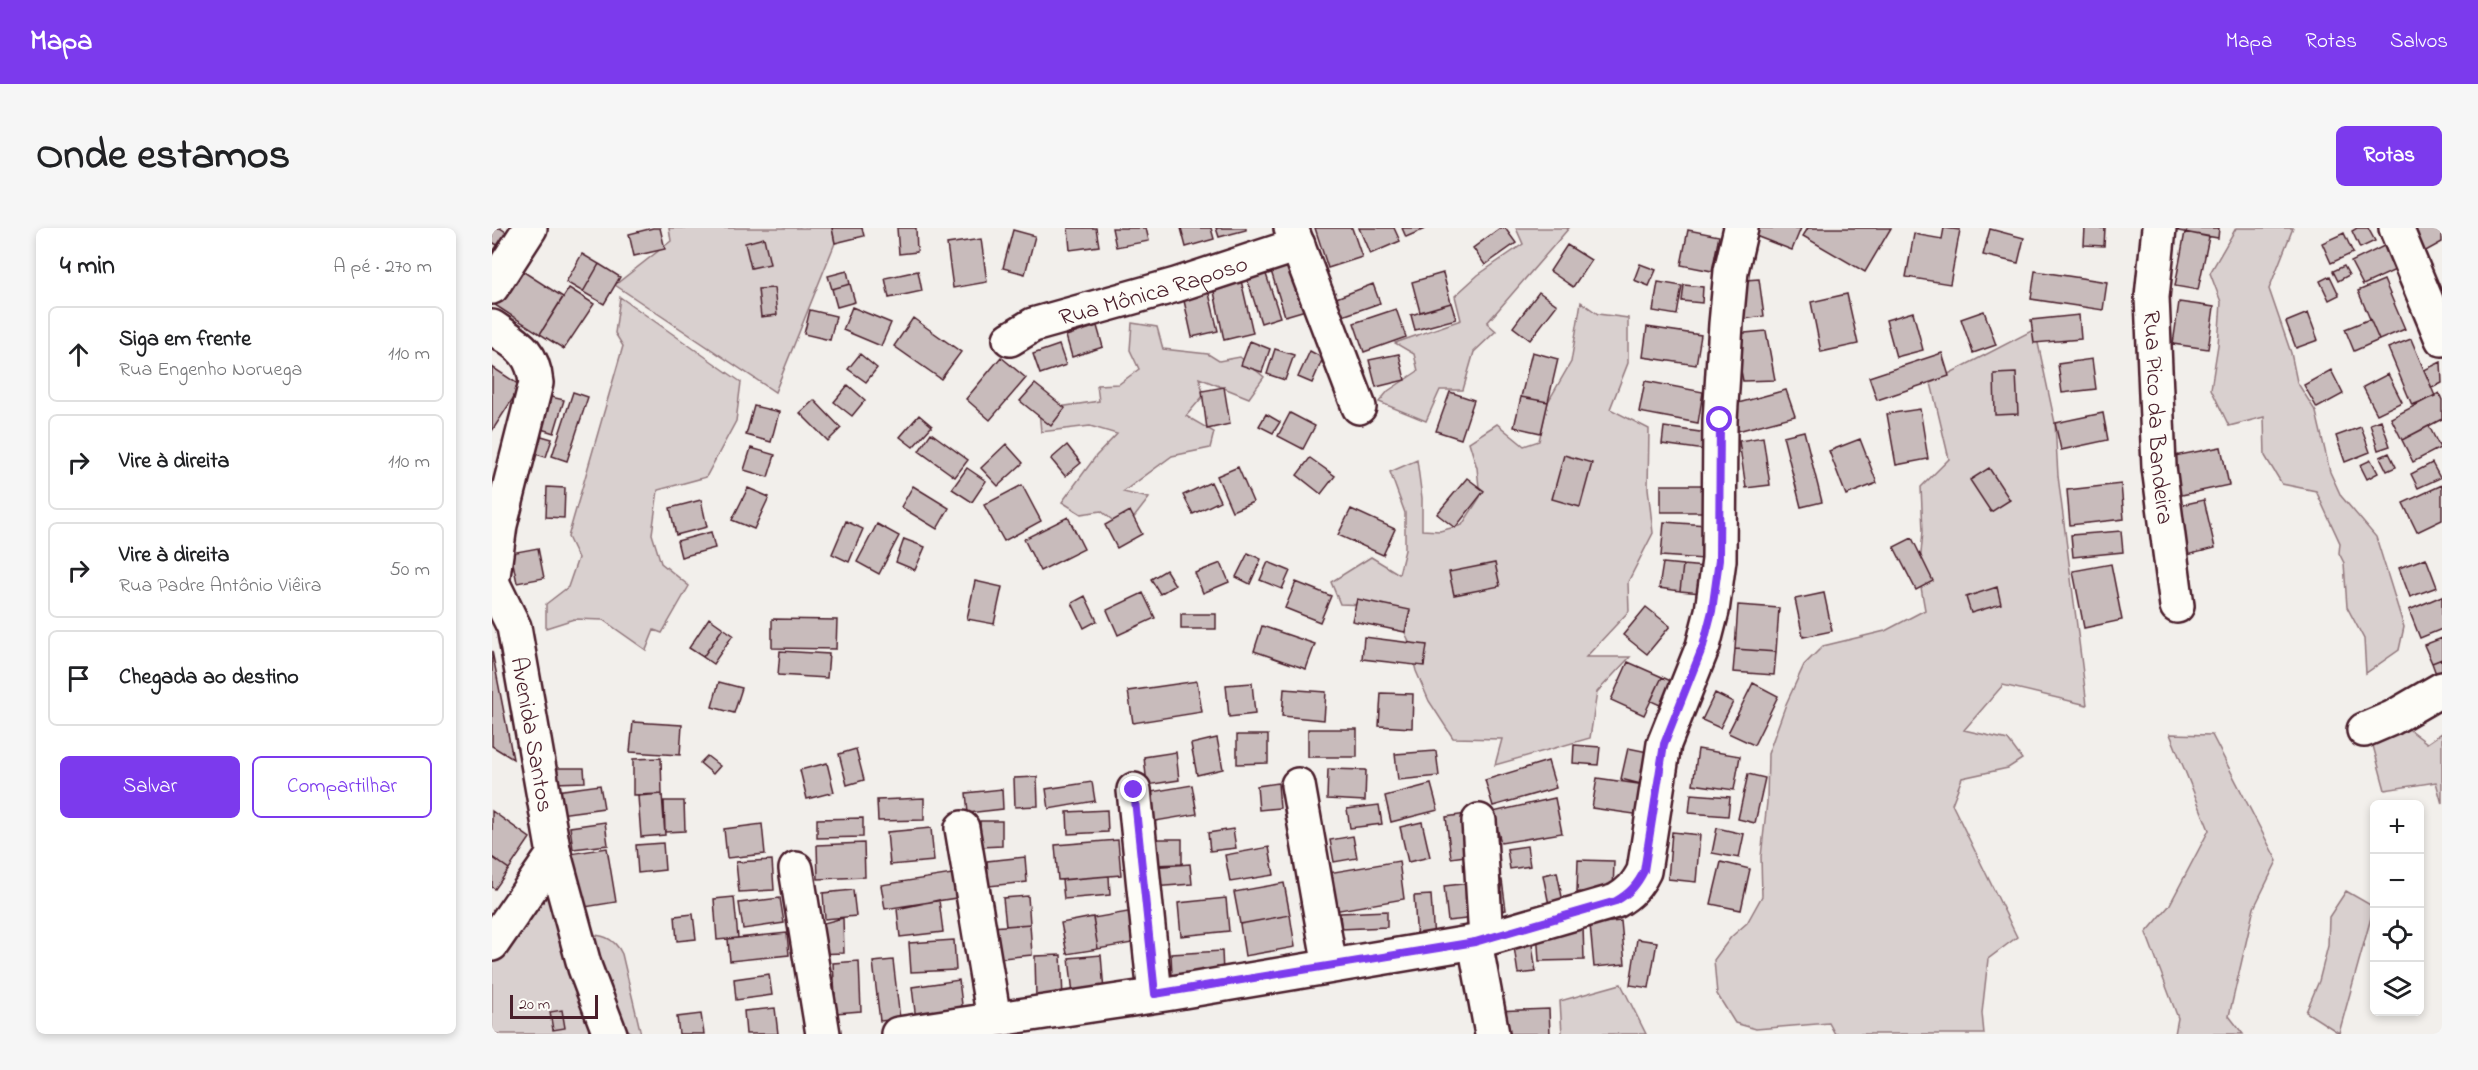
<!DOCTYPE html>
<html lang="pt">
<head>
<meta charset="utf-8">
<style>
	:root { --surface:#fff; --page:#f6f6f6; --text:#202124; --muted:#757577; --line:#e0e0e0; --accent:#7c3aed }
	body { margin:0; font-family:"Indie Flower",sans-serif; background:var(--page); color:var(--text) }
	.controls { position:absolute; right:18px; bottom:18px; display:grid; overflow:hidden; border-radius:9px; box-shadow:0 3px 9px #0003 }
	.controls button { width:54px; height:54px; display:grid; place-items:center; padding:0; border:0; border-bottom:2px solid var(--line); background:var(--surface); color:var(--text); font:30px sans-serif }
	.scale { position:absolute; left:18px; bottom:15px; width:88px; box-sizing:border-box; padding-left:6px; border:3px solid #4a1f2b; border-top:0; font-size:16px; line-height:21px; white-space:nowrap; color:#4a1f2b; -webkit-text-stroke:4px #fdfcf7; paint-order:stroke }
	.stop { position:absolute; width:18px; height:18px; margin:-14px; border:4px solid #7c3aed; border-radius:50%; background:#fff }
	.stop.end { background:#7c3aed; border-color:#fff; box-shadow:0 2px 6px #0008 }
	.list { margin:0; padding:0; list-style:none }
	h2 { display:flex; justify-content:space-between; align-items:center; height:78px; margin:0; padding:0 24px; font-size:26px }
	h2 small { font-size:20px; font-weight:400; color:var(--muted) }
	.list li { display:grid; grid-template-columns:39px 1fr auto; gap:18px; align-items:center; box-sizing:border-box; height:96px; margin:0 12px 12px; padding:0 12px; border:2px solid var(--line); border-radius:9px }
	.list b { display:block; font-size:22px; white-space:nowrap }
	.list p { margin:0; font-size:20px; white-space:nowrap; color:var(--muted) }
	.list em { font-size:20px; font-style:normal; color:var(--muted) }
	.actions { display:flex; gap:12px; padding:18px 24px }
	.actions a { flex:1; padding:14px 0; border:2px solid var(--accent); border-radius:9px; text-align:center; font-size:21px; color:var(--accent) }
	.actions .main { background:var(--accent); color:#fff }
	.icon { flex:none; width:33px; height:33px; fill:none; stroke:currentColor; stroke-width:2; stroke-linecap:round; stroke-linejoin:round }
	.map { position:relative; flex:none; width:1950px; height:806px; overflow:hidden; border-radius:9px }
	header { display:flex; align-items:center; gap:36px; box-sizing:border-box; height:84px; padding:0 30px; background:var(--accent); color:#fff }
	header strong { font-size:28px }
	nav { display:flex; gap:33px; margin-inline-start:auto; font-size:21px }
	.intro { display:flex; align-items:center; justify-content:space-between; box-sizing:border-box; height:144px; padding:0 36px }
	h1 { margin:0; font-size:42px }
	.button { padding:15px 27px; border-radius:9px; background:var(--accent); color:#fff; font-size:21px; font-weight:700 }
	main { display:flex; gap:36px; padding:0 36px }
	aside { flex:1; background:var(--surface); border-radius:9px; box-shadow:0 3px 9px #0003 }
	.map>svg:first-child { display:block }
</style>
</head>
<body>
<header>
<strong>Mapa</strong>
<nav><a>Mapa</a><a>Rotas</a><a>Salvos</a></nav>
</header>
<div class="intro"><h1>Onde estamos</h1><a class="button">Rotas</a></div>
<main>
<aside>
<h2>4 min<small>A pé · 270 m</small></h2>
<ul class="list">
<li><svg class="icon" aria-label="ahead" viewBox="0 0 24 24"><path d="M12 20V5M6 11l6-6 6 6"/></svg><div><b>Siga em frente</b><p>Rua Engenho Noruega</p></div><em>110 m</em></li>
<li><svg class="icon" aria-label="right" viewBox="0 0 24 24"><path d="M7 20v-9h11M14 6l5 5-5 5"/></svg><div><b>Vire à direita</b></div><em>110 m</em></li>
<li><svg class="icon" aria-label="right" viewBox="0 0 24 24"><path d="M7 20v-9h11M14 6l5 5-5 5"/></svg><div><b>Vire à direita</b><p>Rua Padre Antônio Viêira</p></div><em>50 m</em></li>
<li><svg class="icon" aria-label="arrive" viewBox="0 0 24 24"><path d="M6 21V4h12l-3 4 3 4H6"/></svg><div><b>Chegada ao destino</b></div></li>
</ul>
<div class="actions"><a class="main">Salvar</a><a>Compartilhar</a></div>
</aside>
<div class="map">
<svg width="1950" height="806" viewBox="0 0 1950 806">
	<rect width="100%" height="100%" fill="#f2efeb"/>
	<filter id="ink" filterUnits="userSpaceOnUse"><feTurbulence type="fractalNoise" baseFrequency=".0167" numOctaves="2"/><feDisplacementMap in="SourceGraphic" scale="12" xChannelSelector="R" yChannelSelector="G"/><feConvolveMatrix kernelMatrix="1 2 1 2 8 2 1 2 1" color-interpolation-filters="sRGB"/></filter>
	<g filter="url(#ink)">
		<!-- green -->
		<path fill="#d9d0cf" stroke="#92787d" stroke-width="1.5" d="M177,0H340L343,15L283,164L123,57L179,13Z
			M1024,0H1077L995,95L1004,103L982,124L971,162H948L934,193L887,174L896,163L926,143L922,126L903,115L969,92L963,68L986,47L1031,16Z
			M1744,0H1801L1777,61L1799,125L1805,154L1824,184L1838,244L1849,268L1884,309L1912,399L1907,422L1874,445L1872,411L1855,379L1852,335L1847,325L1848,315L1824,263L1790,256L1773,228L1772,189L1737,198L1719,161L1726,117L1729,74L1718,45Z
			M128,69L249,154L244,193L214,249L166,262L160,306L169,335L197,358L170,405L162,402L154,422L111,392L82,391L54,400V376L76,359L86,330L76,309L131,118L123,105Z
			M1089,74L1106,86L1136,90V135L1118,181L1157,201L1156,260L1161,305L1136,354L1137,383L1094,429H1138L1105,464L1098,510L1003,537L1010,511L961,510L937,473L924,443L916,411L900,378L848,376L839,354L879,329L907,346L913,322V285L898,244L925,232L930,270V302L948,303L970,297L988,269L985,240L977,214L1005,196L1032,218L1047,213L1056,174L1079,134Z
			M640,95L665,99L671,121L716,126L727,133L748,129L772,149L757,170L707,150L712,167L694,188L722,204L718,220L680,228L631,264L657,270L640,292L624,295L609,283L589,286L570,274L604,228L625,206L598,198L549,204L547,182L607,173L605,157L627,156L647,141L638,122Z
			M1543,101L1563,195L1566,248L1595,477L1511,457L1472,502L1516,512L1530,531L1516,540L1470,550L1460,576L1525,709L1496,731L1490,785L1492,806H1343L1337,795L1264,801L1243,795L1225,766L1222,732L1239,709L1255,695L1270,668L1269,629L1275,574L1276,526L1294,476L1312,437L1331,418L1393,403L1433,382L1427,348L1431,303L1429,259L1457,231L1439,155Z
			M1914,499L1935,515L1950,505V576L1944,554L1893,562L1880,514Z
			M1678,506L1720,507L1785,633L1762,680L1737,788L1751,806H1683L1686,790L1654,705L1677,678L1717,602Z
			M60,643L115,806H0V721Z
			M1854,663L1882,679L1847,805L1814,784L1827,753L1836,718L1837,689Z
			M89,706C108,707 121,707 130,726L149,806H140L131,796Z
			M1129,756L1154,806H1070L1068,773Z"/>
		<!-- building -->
		<path fill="#c8bbbb" stroke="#4a1f2b" stroke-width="1.5" d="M0,0H8L14,4L7,18L0,14Z
			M161,0H168L173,21L142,28L137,6Z
			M340,0H370L372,8L343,15Z
			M405,0H424L425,24L407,26Z
			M576,0H604L607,18L578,22Z
			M620,0H654L657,13L624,19Z
			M689,0H719L722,11L694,19Z
			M724,0H754V2L727,9Z
			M823,0H860L870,29L836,40Z
			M867,0H902L908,13L878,26Z
			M910,0H935L914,9Z
			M1008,0H1013L1024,15L993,37L981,20Z
			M1264,0H1309L1300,22L1261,7Z
			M1316,0H1399L1373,44L1311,8Z
			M1452,0L1468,2L1458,56L1414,49L1422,6L1450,11Z
			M1593,0H1613L1612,18L1592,17Z
			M1687,0H1727L1726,10L1686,3Z
			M1865,0H1876L1883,13L1868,20L1860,3Z
			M1909,0H1950V14L1923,29Z
			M1498,1L1532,10L1526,35L1491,27Z
			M521,2L543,8L533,46L511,40Z
			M1196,2L1227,8L1220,43L1189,37Z
			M1693,4L1717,9L1706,62L1683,58Z
			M1852,5L1861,25L1839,35L1830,15Z
			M272,10L278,36L259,40L253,15Z
			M489,11L495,54L461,60L455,16Z
			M1898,15L1910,39L1871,57L1859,34Z
			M1075,17L1099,32L1081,59L1058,43Z
			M90,26L107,36L91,64L74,54Z
			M107,36L128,49L112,76L91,64Z
			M803,36L817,81L793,88L779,43Z
			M1148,36L1164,42L1157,58L1142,52Z
			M21,37L71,69L48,106L0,75V70Z
			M1852,38L1857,47L1846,53L1841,43Z
			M772,40L788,89L769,95L754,47Z
			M355,43L358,56L340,61L336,48Z
			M426,43L430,63L397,70L393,50Z
			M1543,43L1615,54L1611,82L1539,71Z
			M951,45L959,75L928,84L920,54Z
			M748,48L761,105L732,112L720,54Z
			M1838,48L1847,67L1837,72L1828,53Z
			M1267,51L1272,88L1241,93L1239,53Z
			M1892,52L1913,101L1887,112L1866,63Z
			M714,53L726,103L700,109L689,59Z
			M1166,54L1190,58L1185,87L1161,83Z
			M358,56L363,74L345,79L340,61Z
			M881,56L888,75L845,90L839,72Z
			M1192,57L1211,59L1210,75L1190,73Z
			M77,60L102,76L72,121L48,106Z
			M282,60L285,87L269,89L266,61Z
			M1047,64L1065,77L1038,112L1021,99Z
			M1355,66L1366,116L1329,124L1319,74Z
			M1687,74L1722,79L1716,121L1681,116Z
			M959,75L964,91L923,102L919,87Z
			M360,79L399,95L389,118L351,102Z
			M904,81L914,109L872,124L862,95Z
			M318,82L344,88L338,112L312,106Z
			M1492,83L1504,117L1481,125L1469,91Z
			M1421,84L1431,122L1404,129L1394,92Z
			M1816,85L1826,112L1804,120L1794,94Z
			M1587,87L1589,111L1542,115L1539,92Z
			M421,90L469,124L449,151L402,118Z
			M1878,91L1887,112L1862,123L1853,101Z
			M605,98L611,119L580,129L574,108Z
			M1155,99L1209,107L1204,137L1151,129Z
			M1274,103L1283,152L1251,153L1242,106Z
			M1919,111L1943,168L1920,177L1896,120Z
			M758,113L778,121L770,144L749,137Z
			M567,117L574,137L548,146L541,126Z
			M783,121L802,127L793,152L775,146Z
			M818,123L831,130L820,155L806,149Z
			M1040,124L1066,131L1056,174L1029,169Z
			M1450,125L1457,148L1385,172L1377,149Z
			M368,126L385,140L374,154L356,141Z
			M907,126L913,152L884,159L877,132Z
			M509,129L534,150L498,192L474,171Z
			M1600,131L1604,161L1570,165L1566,136Z
			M1949,134L1950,155L1940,160L1932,142Z
			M0,139L29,158L0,203Z
			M1839,142L1851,166L1825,180L1812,157Z
			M1524,145L1526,186L1503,187L1502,146Z
			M1896,146L1910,174L1885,186L1871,159Z
			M1153,153L1211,164L1206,195L1147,184Z
			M543,156L573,180L559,198L528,173Z
			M356,157L373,172L360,188L342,174Z
			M732,159L738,196L715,201L710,163Z
			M1294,162L1303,188L1238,205L1235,178Z
			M81,164L96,169L75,233L60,228Z
			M958,164L982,172L969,211L944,203Z
			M1947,165L1950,172V191L1910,212L1899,190Z
			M55,168L72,172L62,205L46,200Z
			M1029,169L1056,174L1049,205L1022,199Z
			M322,172L349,200L336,213L308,185Z
			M262,178L287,184L279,214L254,207Z
			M1428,181L1436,231L1404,237L1395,186Z
			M798,185L823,198L811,221L786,208Z
			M1611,185L1616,212L1569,222L1563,195Z
			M774,186L788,194L781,205L767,198Z
			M427,187L440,198L421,219L408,209Z
			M1889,192L1898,218L1886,222L1878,196Z
			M1937,198L1948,220L1921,234L1910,212Z
			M1172,199L1215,205L1213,222L1170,216Z
			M1869,199L1878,224L1853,234L1844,208Z
			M1312,203L1330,274L1309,279L1291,208Z
			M439,205L476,232L463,249L427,223Z
			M46,207L60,211L54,229L40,225Z
			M1271,209L1278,257L1254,260L1247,213Z
			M1368,211L1385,255L1354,267L1337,223Z
			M514,216L531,235L506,258L489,240Z
			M575,217L589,235L573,248L559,231Z
			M1729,219L1737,257L1685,268L1677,229Z
			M259,220L283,227L276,249L252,242Z
			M1897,225L1904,239L1895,243L1888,229Z
			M1072,227L1100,235L1088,279L1060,271Z
			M818,230L843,248L829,266L805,247Z
			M1879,232L1886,245L1875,251L1868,237Z
			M1940,235L1948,250L1926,260L1919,246Z
			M746,239L761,274L740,283L725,248Z
			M475,240L494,253L480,274L460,261Z
			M1497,240L1518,272L1499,284L1478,252Z
			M975,250L992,263L963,300L945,286Z
			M719,254L728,273L701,286L691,267Z
			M1629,256L1632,291L1578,297L1575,262Z
			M530,257L549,293L512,313L492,277Z
			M1169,257H1213V284H1169Z
			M1950,257V292L1925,304L1911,275Z
			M421,258L457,280L445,301L409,279Z
			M55,259L73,260L72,290L54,289Z
			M256,260L277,269L262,301L240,292Z
			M209,272L215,299L184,307L178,280Z
			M1712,272L1723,320L1691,328L1680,279Z
			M859,281L903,301L891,327L846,307Z
			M638,283L650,306L625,320L613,297Z
			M576,289L592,321L548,343L532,311Z
			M354,293L371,301L357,334L340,326Z
			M1172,294L1215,297L1212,331L1169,328Z
			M385,296L407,308L387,346L365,334Z
			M1629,303L1631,324L1581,329L1579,307Z
			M219,304L223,320L189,329L185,313Z
			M1420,310L1441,353L1424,362L1402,319Z
			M412,311L433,319L423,342L404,334Z
			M46,320L52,350L25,355L19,325Z
			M756,325L769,331L758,356L744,349Z
			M1934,330L1945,359L1918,369L1907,340Z
			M776,334L798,343L790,361L768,352Z
			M729,335L737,354L711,365L703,345Z
			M1003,335L1008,358L962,367L957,344Z
			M1171,335L1191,337L1188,363L1167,360Z
			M1619,336L1630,392L1592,400L1581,343Z
			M1191,337L1212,339L1209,365L1188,363Z
			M674,342L683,357L668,366L659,351Z
			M483,353L510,359L502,396L475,391Z
			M804,354L839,368L828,394L793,380Z
			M1505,359L1509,376L1479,385L1474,369Z
			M651,365L663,390L626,407L615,382Z
			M1332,365L1340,403L1311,409L1303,371Z
			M593,368L605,393L592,400L580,375Z
			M1950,368V401L1928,410L1917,382Z
			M865,371L918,382L913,404L860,393Z
			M1246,377L1287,380L1284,424L1243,421Z
			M1154,379L1178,398L1155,426L1131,407Z
			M689,386H724V401H689Z
			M217,390L231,400L211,429L197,420Z
			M280,391L345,392L344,421L280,420Z
			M770,398L823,416L814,441L762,423Z
			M231,400L241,407L221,436L211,429Z
			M872,409L935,417L932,438L870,431Z
			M1950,410V431L1940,435L1932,417Z
			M1243,421L1284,424L1282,447L1241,444Z
			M0,423L21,531L0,518Z
			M288,423L337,426L335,450L286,447Z
			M1950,431V443L1944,446L1940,435Z
			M1136,434L1170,449L1152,487L1119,472Z
			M1170,449L1190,458L1179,482L1159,473Z
			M705,453L710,484L641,495L636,463Z
			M227,454L250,460L242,485L220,479Z
			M760,455L763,486L737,489L734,457Z
			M1261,455L1286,468L1262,517L1236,505Z
			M792,461L834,464L832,492L790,488Z
			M889,465L921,466L920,500L887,498Z
			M1223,465L1241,474L1228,500L1210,492Z
			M141,494L190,497L188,527L138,524Z
			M816,501H865V529H816Z
			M745,507H776V535L745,536Z
			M725,510L731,541L705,547L699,516Z
			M1082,517L1108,519L1106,537L1081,535Z
			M1136,520L1161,525L1153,557L1129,551Z
			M364,521L372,552L355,557L347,526Z
			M1206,521L1248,528L1242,562L1201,556Z
			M944,523L947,548L906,552L903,526Z
			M684,524L687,552L655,557L652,529Z
			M215,528L228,538L221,546L208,535Z
			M169,530L170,566L141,567V531Z
			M1056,533L1064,560L1001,578L993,552Z
			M335,535L342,564L315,571L308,542Z
			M62,540H92L93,554L63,555Z
			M836,541L874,542L873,573L835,571Z
			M1256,546L1273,550L1263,595L1246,591Z
			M545,549L546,578L523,579L522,550Z
			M1105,550L1153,557L1149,587L1100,580Z
			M600,554L603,573L557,581L554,561Z
			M786,555L788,580L767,582L765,558Z
			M939,556L946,582L899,594L893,568Z
			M108,557L112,580L68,586L64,563Z
			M700,557L705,586L658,594L653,565Z
			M510,561L511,581L476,585L474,565Z
			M170,566L173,607L149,609L146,568Z
			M1199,566L1238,569L1236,588L1197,585Z
			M432,570V592L386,593L385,572Z
			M1063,570L1070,605L1009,615L1001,584Z
			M172,573H192L193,603L173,604Z
			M887,577L890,596L858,600L855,581Z
			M615,582L616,604L576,606L575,584Z
			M0,583L38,610L17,641L0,629Z
			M974,586L980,627L959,630L954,589Z
			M371,590V609L325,610V591Z
			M488,593H510V618L488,619Z
			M113,594L116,617L81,621L78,599Z
			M930,594L938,629L916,634L908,599Z
			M270,596L273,626L235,630L232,601Z
			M439,600L442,633L398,637L395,604Z
			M1225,600L1252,606L1247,630L1220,625Z
			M741,601L744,620L718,623L716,605Z
			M1180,604L1208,607L1204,654L1176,651Z
			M861,608L865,630L842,634L838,612Z
			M659,611H690V636L659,637Z
			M626,612L629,647L566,652L563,617Z
			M171,615L173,642L146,645L144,617Z
			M372,615L373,649L326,651L325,617Z
			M1035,618L1038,638L1018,641L1015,621Z
			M777,619L782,647L738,654L733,627Z
			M115,620L124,674L87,680L78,626Z
			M0,629L17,641L3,661L0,659Z
			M533,629L535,654L497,658L495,633Z
			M280,632L282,662L247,664L244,634Z
			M1086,632L1122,633L1121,665L1085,664Z
			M907,633L912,671L842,683L836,645Z
			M1229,634L1258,641L1249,682L1219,676Z
			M698,636L700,656L660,659L659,639Z
			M1065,644L1071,674L1057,677L1051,647Z
			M460,646L464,670L393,681L389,657Z
			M617,648L618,667L572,671L570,652Z
			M1010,652L1014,682L1002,683L998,654Z
			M792,655L798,687L748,696L742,664Z
			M979,655L983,690L956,693L952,658Z
			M361,662L364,688L333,691L331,665Z
			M939,667L942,712L925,713L922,668Z
			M536,668L538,696L514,698L511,670Z
			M242,669L246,710L225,712L222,671Z
			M288,670L292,695L251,701L247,675Z
			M734,670L737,703L689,708L686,675Z
			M447,672L451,704L408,709L405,681Z
			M647,682L652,713L606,721L601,690Z
			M895,683V699L849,701L848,685Z
			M201,686L204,711L185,713L183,688Z
			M798,687L803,719L753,728L748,696Z
			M601,689L606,721L575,726L569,695Z
			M351,690L352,725L321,726L324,697Z
			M1129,693L1133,736L1102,739L1098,696Z
			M538,696L540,727L501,731L499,699Z
			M1091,698L1092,732L1047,733L1045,701Z
			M295,705L297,727L238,733L236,711Z
			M1039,710L1044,744L1026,746L1021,712Z
			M1145,711L1165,714L1157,760L1138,757Z
			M462,712L464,742L419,744L417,715Z
			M730,723L731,745L680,748L679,726Z
			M569,727L571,769L544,770L543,728Z
			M609,727L612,763L581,766L577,730Z
			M401,732L408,791L388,793L381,734Z
			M367,733L369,783L344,785L341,735Z
			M277,746L280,767L244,772L242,751Z
			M467,752L471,785L424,792L420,759Z
			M283,780L286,806H254L252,783Z
			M1057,781L1058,806H1002L1001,783Z
			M70,782L73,800L61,802L58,784Z
			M209,786L212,806H187L185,789Z"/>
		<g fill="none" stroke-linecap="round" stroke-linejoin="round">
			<defs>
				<g id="minor">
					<path d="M799,0L867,179"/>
					<path id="s1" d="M1667,0L1660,69L1667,239L1685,378"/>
					<path d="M1904,0L1950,111"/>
					<path d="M0,59L38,0"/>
					<path d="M0,99C25,116 41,123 44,155L8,297L0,355"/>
					<path id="s2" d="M518,111L541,97L684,57L806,17"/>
					<path d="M1872,502L1900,490L1950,461"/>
					<path d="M806,557L838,738"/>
					<path d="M642,562L663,767"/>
					<path d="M987,593L994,711"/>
					<path d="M470,600L502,791"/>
					<path d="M304,641L331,806"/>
					<path d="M983,714L1000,806"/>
					<path d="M406,806L680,765L983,714L1124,673C1138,665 1145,657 1152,643L1172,516L1211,418L1220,383L1227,332L1228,192L1234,96L1239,43L1249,0"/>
				</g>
				<g id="secondary">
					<path id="s3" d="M0,354L22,399L62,626L93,740L118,806"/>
					<path d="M0,716L62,626"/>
				</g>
			</defs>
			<!-- minor casing -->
			<use href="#minor" stroke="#4a1f2b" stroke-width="38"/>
			<!-- secondary casing -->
			<use href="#secondary" stroke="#4a1f2b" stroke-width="38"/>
			<!-- minor -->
			<use href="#minor" stroke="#fdfcf7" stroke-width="33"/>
			<!-- secondary -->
			<use href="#secondary" stroke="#fdfcf7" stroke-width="33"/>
		</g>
	</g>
	<g fill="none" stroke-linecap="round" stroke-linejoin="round" filter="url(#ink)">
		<!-- route -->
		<path stroke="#7c3aed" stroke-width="8" d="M642,562L663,766L983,714L1124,673C1138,665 1145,657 1152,643L1172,516L1211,418L1220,383L1227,332L1228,192"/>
	</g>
	<g text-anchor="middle" stroke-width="4.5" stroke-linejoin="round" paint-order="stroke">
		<!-- street labels -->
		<g font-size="24" fill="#4a1f2b" stroke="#fdfcf7">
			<text dy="8" stroke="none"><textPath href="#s2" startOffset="152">Rua Mônica Raposo</textPath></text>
			<text dy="8" stroke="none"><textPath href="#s1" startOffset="190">Rua Pico da Bandeira</textPath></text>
			<text dy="8" stroke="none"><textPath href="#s3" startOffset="159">Avenida Santos</textPath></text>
		</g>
	</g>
</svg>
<div class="controls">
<button>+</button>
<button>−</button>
<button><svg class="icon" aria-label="locate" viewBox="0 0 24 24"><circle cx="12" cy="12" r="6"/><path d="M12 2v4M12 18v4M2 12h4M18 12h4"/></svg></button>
<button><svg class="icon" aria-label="layers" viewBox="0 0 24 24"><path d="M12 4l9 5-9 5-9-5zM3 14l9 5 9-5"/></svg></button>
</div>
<div class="scale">20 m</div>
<div class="stop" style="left:1228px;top:192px"></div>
<div class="stop end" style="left:642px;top:562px"></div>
</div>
</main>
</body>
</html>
